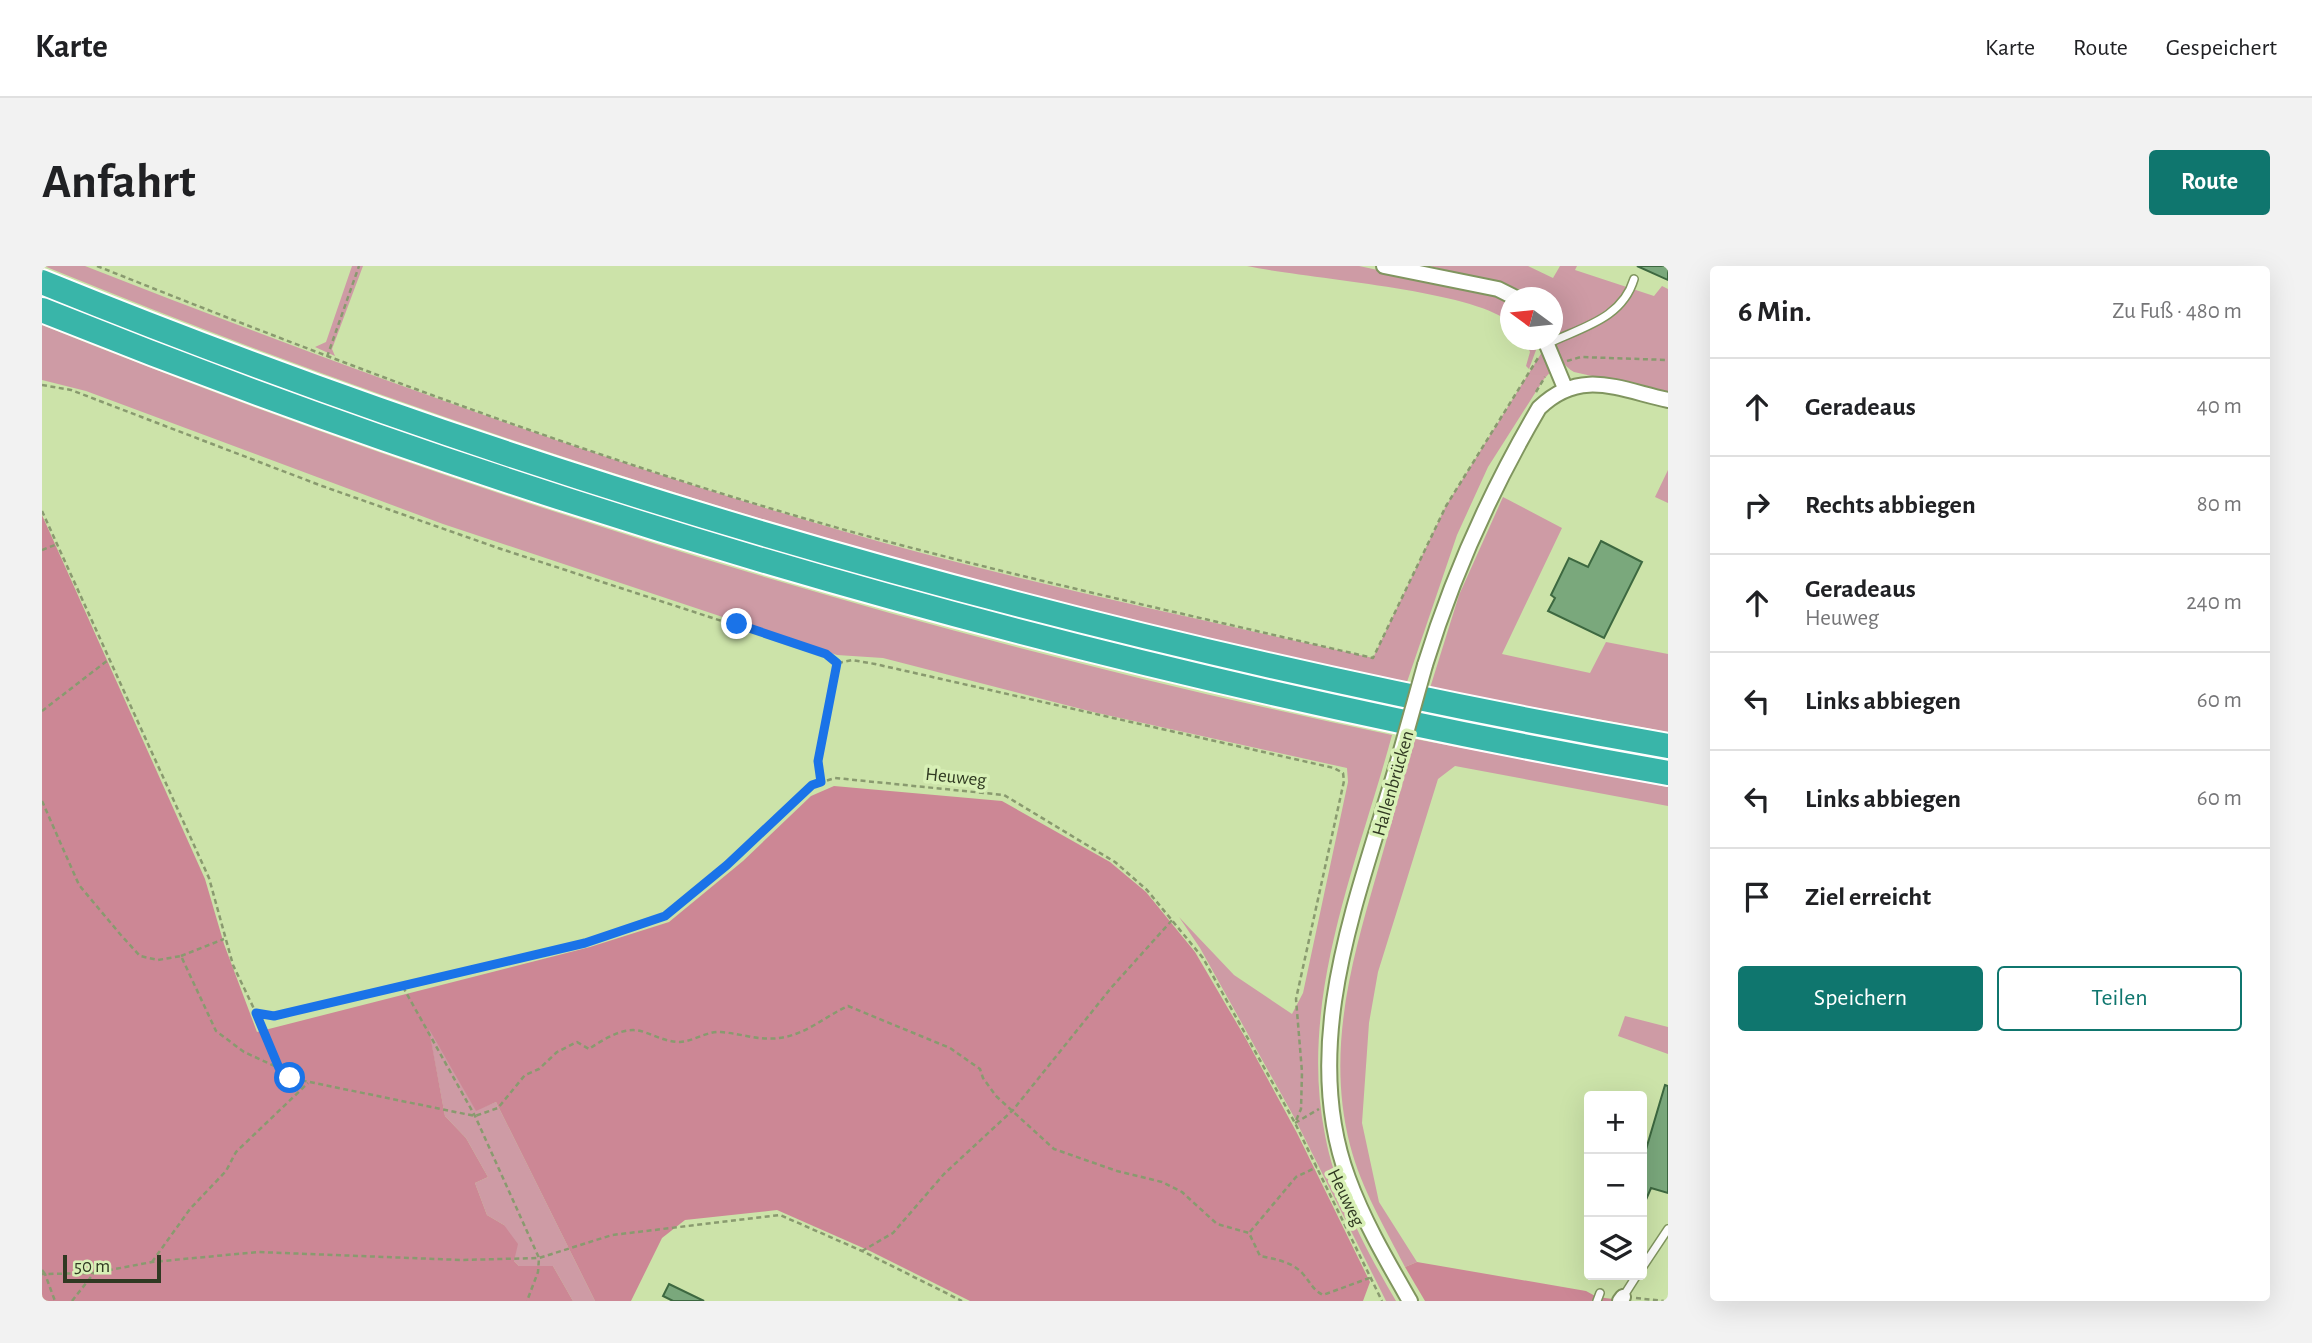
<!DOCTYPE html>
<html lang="de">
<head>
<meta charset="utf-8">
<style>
	:root { --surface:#fff; --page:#f2f2f2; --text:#202124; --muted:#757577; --line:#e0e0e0; --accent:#0f766e }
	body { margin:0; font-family:"Alegreya Sans",sans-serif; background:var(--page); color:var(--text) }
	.controls { position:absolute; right:21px; bottom:21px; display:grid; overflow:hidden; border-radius:7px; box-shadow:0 7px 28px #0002 }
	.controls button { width:63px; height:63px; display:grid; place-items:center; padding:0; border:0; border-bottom:2px solid var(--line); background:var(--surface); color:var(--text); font:35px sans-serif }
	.compass { position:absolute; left:1458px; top:21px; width:63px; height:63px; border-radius:50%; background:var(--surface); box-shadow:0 7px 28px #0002; rotate:285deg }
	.scale { position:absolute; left:21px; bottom:18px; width:98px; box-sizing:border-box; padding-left:7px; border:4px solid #303922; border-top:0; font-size:19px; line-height:24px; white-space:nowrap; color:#303922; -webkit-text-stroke:5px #d8f0b6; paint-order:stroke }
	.stop { position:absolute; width:21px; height:21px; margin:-16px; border:5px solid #1a73e8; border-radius:50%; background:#fff }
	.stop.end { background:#1a73e8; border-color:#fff; box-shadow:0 2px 7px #0008 }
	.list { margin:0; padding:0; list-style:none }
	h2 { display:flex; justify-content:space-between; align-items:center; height:91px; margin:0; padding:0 28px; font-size:30px }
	h2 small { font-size:23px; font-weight:400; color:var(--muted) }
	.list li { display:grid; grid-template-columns:46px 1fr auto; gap:21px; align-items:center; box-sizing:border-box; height:98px; padding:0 28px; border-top:2px solid var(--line) }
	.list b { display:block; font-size:26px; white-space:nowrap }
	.list p { margin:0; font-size:23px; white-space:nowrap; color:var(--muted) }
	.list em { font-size:23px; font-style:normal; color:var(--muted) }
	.actions { display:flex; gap:14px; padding:21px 28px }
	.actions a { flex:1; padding:16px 0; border:2px solid var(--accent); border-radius:7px; text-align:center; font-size:24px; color:var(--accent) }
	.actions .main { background:var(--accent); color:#fff }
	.icon { flex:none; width:38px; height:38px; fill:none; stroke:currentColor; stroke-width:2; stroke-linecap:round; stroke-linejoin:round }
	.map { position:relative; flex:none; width:1626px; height:1035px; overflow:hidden; border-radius:7px }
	header { display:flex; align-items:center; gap:42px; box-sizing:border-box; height:98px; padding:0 35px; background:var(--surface); border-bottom:2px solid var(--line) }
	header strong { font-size:33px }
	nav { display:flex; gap:38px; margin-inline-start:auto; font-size:24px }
	.intro { display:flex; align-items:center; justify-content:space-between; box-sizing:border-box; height:168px; padding:0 42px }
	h1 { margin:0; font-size:49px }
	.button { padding:18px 32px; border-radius:7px; background:var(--accent); color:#fff; font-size:24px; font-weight:700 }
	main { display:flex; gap:42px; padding:0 42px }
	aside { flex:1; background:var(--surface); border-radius:7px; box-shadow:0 7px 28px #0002 }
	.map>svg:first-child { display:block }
</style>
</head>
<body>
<header>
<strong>Karte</strong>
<nav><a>Karte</a><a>Route</a><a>Gespeichert</a></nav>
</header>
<div class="intro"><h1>Anfahrt</h1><a class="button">Route</a></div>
<main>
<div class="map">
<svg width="1626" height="1035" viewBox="0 0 1626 1035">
	<rect width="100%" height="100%" fill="#cce3a9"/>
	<!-- green -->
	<path fill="#ce9ba5" d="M2,0H43C291,97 541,189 797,264C972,315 1152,352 1331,392L1404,240L1505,78L1513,101L1502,113L1446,201L1415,269L1365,416C898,319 443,180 2,0Z
		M310,0H321L290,83L293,90L273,81L284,76Z
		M1205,0H1317L1453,29L1468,36V57C1435,24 1259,12 1205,0Z
		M1387,0H1486L1511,12L1518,0H1535L1533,4L1612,30L1620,20L1626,23V127L1532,106C1506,90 1510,59 1510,32L1488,31L1479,24L1456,16Z
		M0,26L134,80V84L0,34Z
		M0,59C437,235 889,373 1350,469C1315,599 1256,733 1283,869C1294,928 1324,984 1354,1035H1344L1252,851L1158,682L1137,651L1192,709L1250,748L1261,727L1306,516L1305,502L1051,446L841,392L795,389L401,258L44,125L0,114Z
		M1483,74L1497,76L1487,103L1484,100L1488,86Z
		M390,173L537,222L1626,490V498L1113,392L759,298L389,177Z
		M1626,204V237L1613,231Z
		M1461,231L1520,262L1460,388L1548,407L1564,376L1626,388V466L1388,422L1417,329Z
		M1373,473L1626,521V540L1413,500L1396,513L1336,706L1327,757L1320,857L1337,936L1375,996L1363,1001C1343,962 1319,922 1308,879C1284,785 1309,697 1335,607C1348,562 1360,518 1373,473Z
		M1583,750L1626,761V788L1576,770Z
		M386,760L434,844L454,836L553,1035H531L511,1000L478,1001L472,995L462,959L445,949L433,917L446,911L424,872L403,850Z"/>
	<!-- forest -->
	<path fill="#cc8795" d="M0,249L163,613L182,678L215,766L548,681L627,656L701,595L769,530L792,520L960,535L1068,596L1104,626L1153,686L1204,773L1255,867L1328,1016L1321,1035H928L828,985L735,944L643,954L620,972L589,1035H553L454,836L434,845L387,763L403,850L424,872L446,911L433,917L445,949L462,959L476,978L472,995L477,1000H511L531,1035H0Z
		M1375,996L1544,1025L1555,1031L1587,1035H1383L1363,1001Z"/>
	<!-- building -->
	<path fill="#7aa87c" stroke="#3d6840" stroke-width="2" d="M1595,0H1626V14Z
		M1559,275L1600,296L1562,372L1506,345L1513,332L1509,329L1527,292L1546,301Z
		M1623,819L1626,820V927L1609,922L1600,943V897Z
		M627,1018L662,1035H631L621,1030Z"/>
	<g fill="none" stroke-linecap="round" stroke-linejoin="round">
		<defs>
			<path id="service" d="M1505,78C1540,61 1580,53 1592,13
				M1600,1002L1626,963
				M1581,1031L1595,1009
				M1555,1035L1558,1027"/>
			<path id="minor" d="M1342,0L1456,23L1474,32
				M1503,74L1523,122
				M1383,399C1411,308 1449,224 1497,142C1538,102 1576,123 1626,134
				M1357,492C1319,625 1255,774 1306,912C1322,956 1345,995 1368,1035
				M1578,1035L1581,1031"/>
			<path id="motorway" d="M0,16C524,229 1069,381 1626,480
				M0,44C525,255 1069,408 1626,507"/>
		</defs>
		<!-- service casing -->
		<use href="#service" stroke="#80955f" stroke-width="10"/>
		<!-- minor casing -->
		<use href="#minor" stroke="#80955f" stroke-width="18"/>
		<!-- motorway casing -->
		<use href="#motorway" stroke="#fff" stroke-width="28"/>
		<!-- path -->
		<path stroke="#899a6f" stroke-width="2.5" stroke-dasharray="5 3.5" stroke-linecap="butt" d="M55,0C298,97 544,191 796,262C972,311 1152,350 1331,392L1404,240L1496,92
			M285,91L317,0
			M1525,95L1539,91L1626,94
			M0,119L29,124L280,220L456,282L784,389L795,397L776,495L779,516
			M1494,126L1503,111
			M0,245L167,612L191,699L214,747L232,750L543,677L623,650L685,599L770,519L793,512L962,529L1073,596L1105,624L1161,692L1253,857L1340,1035
			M0,284L13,279
			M796,397L810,394L833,398L1292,502L1301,507L1302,515L1254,733L1260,806L1259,843L1253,857
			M0,445L66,394
			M0,535L37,619L78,668L98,690L116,694L139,690L174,765L202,786L237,802
			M139,690L182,673
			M361,721L433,850L497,992L496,1006L485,1035
			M215,748L237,802L248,812L433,850L456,842L483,809L497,803L515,786L535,776L547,783C562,773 583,759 602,766C614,770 625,776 638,776C653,775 664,765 679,766C702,768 720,776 743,771C767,766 784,750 806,740L908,782L938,803L941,812L954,830L1012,883L1075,905L1120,916L1140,926L1175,958L1207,967L1218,990C1233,993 1251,996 1261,1008C1269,1017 1270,1023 1281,1029L1330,1011
			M1253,857L1277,843
			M1208,966L1254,911L1275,901
			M820,985L851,967L902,908L971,844L1069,722L1131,653
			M110,996L148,943L184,905L194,886L266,817
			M0,1004L3,1008L52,1007L110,996L216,986L419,994L497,992L570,969L738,949L820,985L920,1035
			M0,1008H3L13,1035
			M1594,1032L1622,1035
			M30,1035L52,1007"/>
		<!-- service -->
		<use href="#service" stroke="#fff" stroke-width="7"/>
		<!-- minor -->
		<use href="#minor" stroke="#fff" stroke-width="14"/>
		<!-- motorway -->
		<use href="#motorway" stroke="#39b5a9" stroke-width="24"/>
		<defs>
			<path id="minor-bridge" d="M1357,492L1383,399"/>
		</defs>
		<!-- minor-bridge casing -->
		<use href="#minor-bridge" stroke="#80955f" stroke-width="18" stroke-linecap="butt"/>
		<!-- minor-bridge -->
		<use href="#minor-bridge" stroke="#fff" stroke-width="14"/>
	</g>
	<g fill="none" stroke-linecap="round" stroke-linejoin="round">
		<!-- route -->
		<path stroke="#1a73e8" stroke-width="9" d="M248,812L237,802L214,747L232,750L543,677L623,650L685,599L770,519L779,516L776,495L795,397L784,388L695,358"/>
	</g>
	<g text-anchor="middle" stroke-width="7" stroke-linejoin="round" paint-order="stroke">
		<!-- street labels -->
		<g font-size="19" fill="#303922" stroke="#d8f0b6">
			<text transform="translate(914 510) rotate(6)" y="7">Heuweg</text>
			<text transform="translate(1350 517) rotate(-74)" y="7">Hallenbrücken</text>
			<text transform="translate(1305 931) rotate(64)" y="7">Heuweg</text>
		</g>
	</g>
</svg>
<div class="controls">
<button>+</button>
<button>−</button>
<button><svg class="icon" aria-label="layers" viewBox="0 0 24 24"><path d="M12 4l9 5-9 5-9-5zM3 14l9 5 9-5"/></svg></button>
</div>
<svg class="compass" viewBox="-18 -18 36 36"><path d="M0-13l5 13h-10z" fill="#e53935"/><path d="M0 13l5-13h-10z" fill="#757577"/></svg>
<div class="scale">50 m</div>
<div class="stop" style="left:248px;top:812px"></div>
<div class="stop end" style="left:695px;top:358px"></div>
</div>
<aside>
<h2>6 Min.<small>Zu Fuß · 480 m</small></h2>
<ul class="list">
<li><svg class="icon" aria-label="ahead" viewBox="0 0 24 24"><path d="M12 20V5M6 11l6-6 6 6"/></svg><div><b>Geradeaus</b></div><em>40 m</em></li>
<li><svg class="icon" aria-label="right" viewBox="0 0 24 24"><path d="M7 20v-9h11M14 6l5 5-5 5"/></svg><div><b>Rechts abbiegen</b></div><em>80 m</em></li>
<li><svg class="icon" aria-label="ahead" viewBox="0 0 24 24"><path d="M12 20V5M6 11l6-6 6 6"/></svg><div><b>Geradeaus</b><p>Heuweg</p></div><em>240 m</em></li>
<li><svg class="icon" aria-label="left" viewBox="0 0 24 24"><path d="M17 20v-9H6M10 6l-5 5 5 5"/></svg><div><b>Links abbiegen</b></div><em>60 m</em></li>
<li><svg class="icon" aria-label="left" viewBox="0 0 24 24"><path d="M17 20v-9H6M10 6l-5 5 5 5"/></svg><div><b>Links abbiegen</b></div><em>60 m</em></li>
<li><svg class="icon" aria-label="arrive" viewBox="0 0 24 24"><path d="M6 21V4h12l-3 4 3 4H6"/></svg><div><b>Ziel erreicht</b></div></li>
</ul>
<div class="actions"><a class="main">Speichern</a><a>Teilen</a></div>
</aside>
</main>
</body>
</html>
